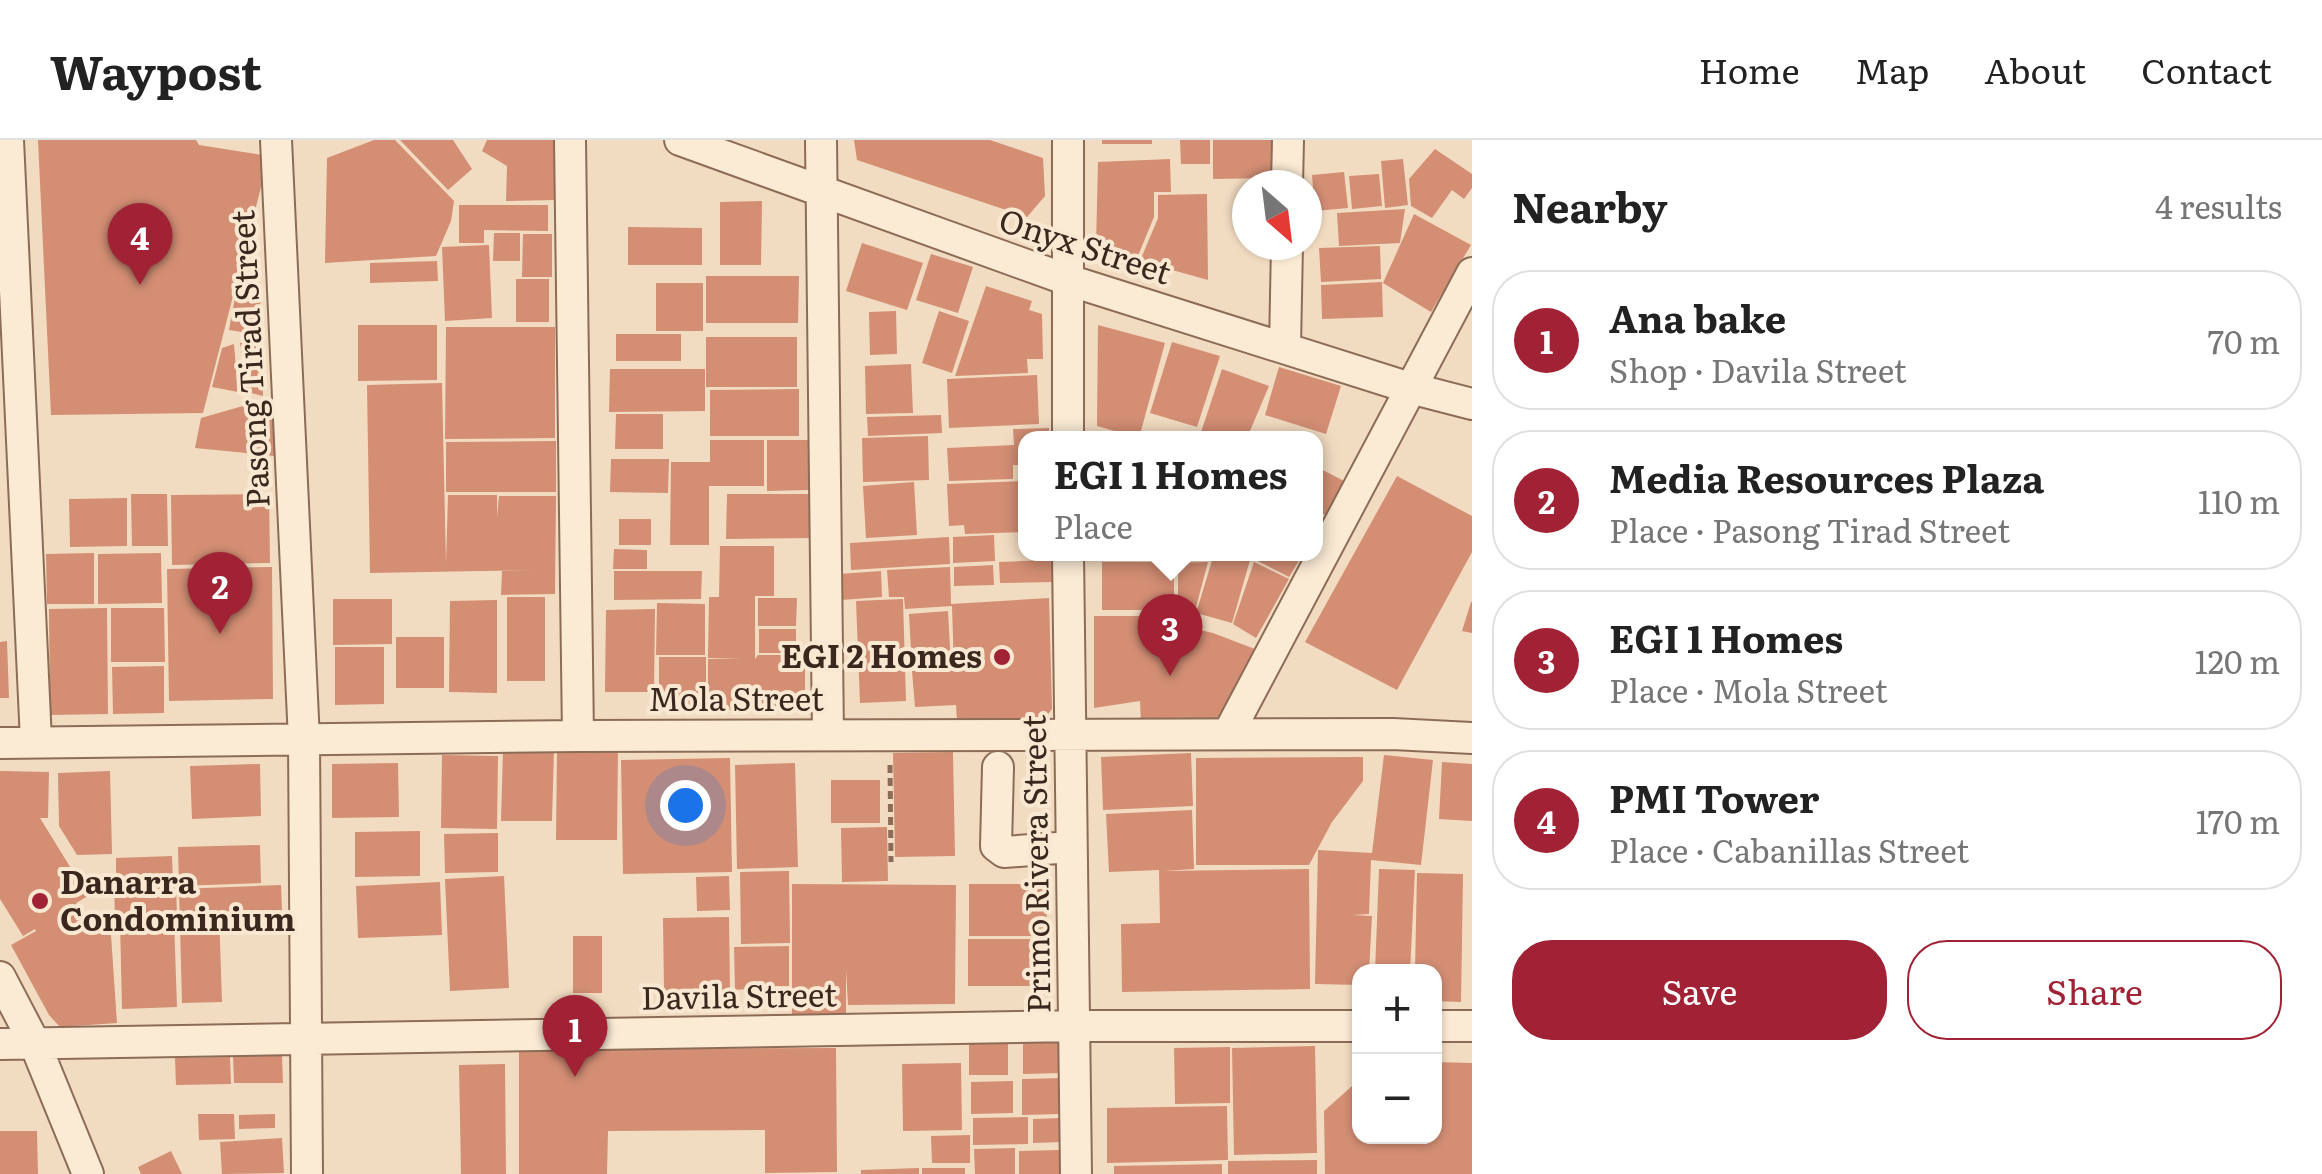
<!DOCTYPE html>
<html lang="en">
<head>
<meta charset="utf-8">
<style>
	:root { --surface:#fff; --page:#f2f2f2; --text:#222; --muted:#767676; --line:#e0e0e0; --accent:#a12235 }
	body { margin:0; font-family:Literata,serif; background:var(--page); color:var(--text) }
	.controls { position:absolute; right:30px; bottom:30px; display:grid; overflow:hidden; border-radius:20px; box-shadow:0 2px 8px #0004 }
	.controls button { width:90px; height:90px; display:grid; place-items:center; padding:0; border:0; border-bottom:2px solid var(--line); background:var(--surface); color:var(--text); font:50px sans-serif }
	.compass { position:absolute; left:1232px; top:30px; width:90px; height:90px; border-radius:50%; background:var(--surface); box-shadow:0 2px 8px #0004; rotate:152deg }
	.you { position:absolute; left:685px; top:665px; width:35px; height:35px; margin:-25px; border:8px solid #fff; border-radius:50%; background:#1a73e8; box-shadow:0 0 0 15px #1a73e833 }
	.badge { display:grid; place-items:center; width:65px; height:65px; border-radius:50%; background:var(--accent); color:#fff; font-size:32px; font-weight:700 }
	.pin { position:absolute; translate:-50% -82px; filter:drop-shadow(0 2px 5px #0008) }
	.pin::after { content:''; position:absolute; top:52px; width:35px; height:30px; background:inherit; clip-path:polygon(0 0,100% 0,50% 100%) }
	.popup { position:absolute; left:1018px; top:291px; width:305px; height:130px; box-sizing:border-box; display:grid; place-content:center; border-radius:20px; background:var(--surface); filter:drop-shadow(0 2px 8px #0005); font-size:32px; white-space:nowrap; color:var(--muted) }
	.popup b { font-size:38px; color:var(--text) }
	.popup::after { content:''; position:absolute; left:50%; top:100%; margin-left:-20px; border:20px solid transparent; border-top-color:var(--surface) }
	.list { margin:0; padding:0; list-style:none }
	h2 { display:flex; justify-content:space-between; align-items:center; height:130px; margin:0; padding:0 40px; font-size:42px }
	h2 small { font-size:32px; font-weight:400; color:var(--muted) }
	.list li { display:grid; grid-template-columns:65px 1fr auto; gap:30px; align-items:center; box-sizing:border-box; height:140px; margin:0 20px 20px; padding:0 20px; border:2px solid var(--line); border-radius:40px }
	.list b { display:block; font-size:38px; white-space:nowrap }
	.list p { margin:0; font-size:32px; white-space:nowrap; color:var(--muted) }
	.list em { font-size:32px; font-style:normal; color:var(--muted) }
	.actions { display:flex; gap:20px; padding:30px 40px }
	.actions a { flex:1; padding:22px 0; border:2px solid var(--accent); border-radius:40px; text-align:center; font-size:35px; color:var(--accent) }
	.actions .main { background:var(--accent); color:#fff }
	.map { position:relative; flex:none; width:1472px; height:1034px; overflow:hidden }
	header { display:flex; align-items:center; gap:60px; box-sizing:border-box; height:140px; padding:0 50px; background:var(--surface); border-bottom:2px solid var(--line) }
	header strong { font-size:48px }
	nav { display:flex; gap:55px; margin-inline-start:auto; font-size:35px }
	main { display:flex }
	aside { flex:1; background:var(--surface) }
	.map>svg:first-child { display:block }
</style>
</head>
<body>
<header>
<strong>Waypost</strong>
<nav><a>Home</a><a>Map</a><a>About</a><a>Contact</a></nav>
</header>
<main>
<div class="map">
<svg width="1472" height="1034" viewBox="0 0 1472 1034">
	<rect width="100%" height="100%" fill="#f2dcc1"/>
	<!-- building -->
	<path fill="#d38e74" d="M38,0H196L199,5L269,16L203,273L51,275Z
		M374,0H395L454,61L451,81L436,116L325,123L327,18Z
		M400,0H453L472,29L448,50Z
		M487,0H557L555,60L506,61L507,26L482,11Z
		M854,0H990L1043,18L1045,56L1027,77L857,20Z
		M1102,0H1152V4H1102Z
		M1180,0H1210V24H1181Z
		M1213,0H1271V38L1213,39Z
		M1435,9L1472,34V48L1464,59L1452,50L1432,78L1411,66L1409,39Z
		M1170,19L1171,52H1154V77L1135,123L1096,106L1098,22Z
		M1403,19L1408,65L1385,68L1381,21Z
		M1344,32L1348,68L1315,71L1312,35Z
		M1379,34L1382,66L1352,69L1349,36Z
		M1207,54L1208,140L1140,121L1158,78V55Z
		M762,61L761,125H720V62Z
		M459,65H548V91L484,90V103H459Z
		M1405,69L1400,103L1339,106L1337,73Z
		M1414,74L1471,105L1431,172L1383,143Z
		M628,87L702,88V125H628Z
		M494,93H520V121H493Z
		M523,94H552V137H522Z
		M862,103L923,123L907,170L846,151Z
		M489,105L492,178L445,181L442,107Z
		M1380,106L1381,139L1321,142L1319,108Z
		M931,114L973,127L958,173L916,160Z
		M437,121L438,141L370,143V123Z
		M706,136H799L798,183H706Z
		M516,139H549V182H516Z
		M1382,142L1383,177L1322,179L1321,145Z
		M656,143H703V191H656Z
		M986,146L1032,161L1029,170L1042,174L1043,219H1027L1028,233L955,236Z
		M260,150L261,195L229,190L236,152Z
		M896,171L897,214L870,215L869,172Z
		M939,171L969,181L952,233L922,223Z
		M358,185H437V240L358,241Z
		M1098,185L1165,203L1139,298L1097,286Z
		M446,187H555V298L445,299Z
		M616,194H681V221H616Z
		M706,197H797V247H706Z
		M262,201L263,256L247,252L240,203Z
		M1172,202L1220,216L1197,287L1150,273Z
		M234,204L238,252L212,247L222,208Z
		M911,224L913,273L866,274L865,226Z
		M1279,227L1341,246L1326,294L1265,275Z
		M610,229H705V271L609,272Z
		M1222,229L1269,246L1247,298H1199Z
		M1037,235L1039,284L949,288L947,239Z
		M442,243L446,424L448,355H497V377L499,356H556L555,454L501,455L502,431L537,430L370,433L367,245Z
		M799,249V296H710V250Z
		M267,259L285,317L195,308L201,278Z
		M616,274H663V309H615Z
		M941,275L942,293L868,296L867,277Z
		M1049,288V298H1025V325H1013V339L949,341L947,308L1014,305L1013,289Z
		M928,296L929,340L863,342L862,298Z
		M710,300H764V346H709V405H670L671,322H710Z
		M767,300H809V350L767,351Z
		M556,301V352H446V302Z
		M611,319H669L668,353L610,352Z
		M1315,326L1344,341L1325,375L1315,370Z
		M1397,336L1472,376V412L1397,550L1305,502Z
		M1025,341V392L965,394L964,385L949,386L947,344Z
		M914,342L917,395L866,398L863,346Z
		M131,354H167L168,406H132Z
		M269,354L270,423L172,425L171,355Z
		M727,354H813V398L726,399Z
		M127,358V406L70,407L69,359Z
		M619,379H651V405H619Z
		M994,395L995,421L953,423V397Z
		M949,397L950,424L851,430L850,403Z
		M720,406H774V456H755V519L758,515H805V568L708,571V519H742L708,518L709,457H719Z
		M614,409L647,410V429H613Z
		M94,413V464H47L46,414Z
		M161,413L162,463L98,464V414Z
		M1214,414H1238L1250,420L1232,483L1196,473Z
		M1244,414H1303L1289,437Z
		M1052,420L1053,442L1000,443L999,422Z
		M1102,422H1174V470H1102Z
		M1208,422L1195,471L1178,470V423Z
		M1254,422L1289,439L1256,498L1233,484Z
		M993,425L994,445L954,446V427Z
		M272,427L273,559L169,561L167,429Z
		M950,427L951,464L1049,458L1052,569L1039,586L957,582L956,565L915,567L912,531L954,529L952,466L905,469L904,457H889L887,430Z
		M614,431H702L701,459L614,460Z
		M881,431L882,457L841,460L839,434Z
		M507,457H545V541H507Z
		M758,458H797L796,486H758Z
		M333,459H392V504L333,505Z
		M903,459L906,561L860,563L856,461Z
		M497,460V553L449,552L450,461Z
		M1471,462H1472V493L1462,491Z
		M657,463L705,464V515H656Z
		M107,468L108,574L50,575L49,469Z
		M111,468H164L165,522H111Z
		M655,469L654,552H605L606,470Z
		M948,471L951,527L912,529L909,474Z
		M1094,476H1141L1213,493L1260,511L1222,580L1141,584L1140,561L1094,568Z
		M759,489H796V513H759Z
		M396,497H444V548H396Z
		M7,501L9,558H0V502Z
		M335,507H384V564L335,565Z
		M659,517H706V569H659Z
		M164,526V573L113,574L112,527Z
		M503,610H554L552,681H501Z
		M557,610H618L617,700H556Z
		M953,612L955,716L895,717L893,613Z
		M1191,613L1193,666L1103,670L1101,617Z
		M442,615L498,616L497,689L441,688Z
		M1384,615L1433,620L1421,725L1371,720L1369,774L1352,775L1372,776L1369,832H1360V845L1315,844L1318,710L1372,713Z
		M1363,617V641L1332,682L1309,725H1196V618Z
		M730,618L732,732L623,734L621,620Z
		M1442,622L1472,624V681L1439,679Z
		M398,623L399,677L332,678V624Z
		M795,623L798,727L737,729L735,625Z
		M260,624L261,676L192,679L190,626Z
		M0,631L49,632L48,678H40L88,756L76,763L88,782L110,780L117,883L60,887L49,875L11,805L36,791L35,789L23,796L0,759Z
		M110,631L112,714L77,715L59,686L58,633Z
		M831,640H880V683H831Z
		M1192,670L1194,729L1163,731L1309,729L1310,849L1122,852L1121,784L1160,783L1159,730L1109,732L1106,674Z
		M887,687L888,741L842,742L841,688Z
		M420,691V736L355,737V692Z
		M498,693V732L445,733L444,694Z
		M260,705L261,743L179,746L178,707Z
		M172,716L173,743L116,744V718Z
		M1379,729L1415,730L1410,832H1375Z
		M789,731L790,803L741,804L740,732Z
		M1417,733L1463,734L1461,862L1434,861V832H1415Z
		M504,736L509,848L450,851L445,739Z
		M729,736L730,770L697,771L696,737Z
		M440,742L442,795L358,798L356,746Z
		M176,744L177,775L115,777L114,747Z
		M792,744L956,745L955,864L848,865L846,829V874H792Z
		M969,744H1046L1047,796H969Z
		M281,745L282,770L219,772L222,862L182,863L179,749Z
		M729,777L730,850L664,851L663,778Z
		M174,779L177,867L122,869L120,781Z
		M573,796H602V853H573Z
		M968,799H1030V846H968Z
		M789,806V846H747V849L735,850L734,807Z
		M1063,901V933L1023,934V902Z
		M1008,902V935H969V903Z
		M1315,906L1317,1013L1234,1015L1232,908Z
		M1230,907V963L1175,964L1174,908Z
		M836,908L837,1032L765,1033V990L608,991L607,1034H519V909Z
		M282,915L283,943H234L233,916Z
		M230,917L231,944L176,945L175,918Z
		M1434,922L1472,923V1034H1325L1324,971L1360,939V996H1434Z
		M961,923L962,990L903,991L902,924Z
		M505,924L506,1034H461L459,925Z
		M1062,938V974L1022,975V939Z
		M1013,941V973L971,974V942Z
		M1227,966L1228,1020L1107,1023V968Z
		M198,974H234L235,999L199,1000Z
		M275,974V988L239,989V975Z
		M1028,977V1004L973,1005V978Z
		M1062,978V1002L1033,1003V979Z
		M0,991H37L38,1034H0Z
		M970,995V1023H932L931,996Z
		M282,998L284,1033L222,1034L220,1002Z
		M1015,1008V1034H975L974,1009Z
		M1059,1010L1060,1034H1019V1011Z
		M171,1011L182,1034H141L138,1027Z
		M1317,1020V1034H1228V1021Z
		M1222,1024V1034H1114V1026Z
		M919,1028V1034H861V1030Z
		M922,1028H965V1034H922Z"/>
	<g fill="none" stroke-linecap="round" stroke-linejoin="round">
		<defs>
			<path id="minor" d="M8,0L36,601
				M276,0L304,600L307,1034
				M570,0L578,596
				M680,0L1068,140L1410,248L1472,264
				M821,0L828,595
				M1068,0V298
				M1287,45L1288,0
				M1285,207L1287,105
				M1068,414L1076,1034
				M1228,594L1472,133
				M0,603L578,596L1393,594L1472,598
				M998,627L996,706L1004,712L1071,707
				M0,837L35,904L88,1034
				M1434,886H1472
				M0,904L1075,886H1360"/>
		</defs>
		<!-- minor casing -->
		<use href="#minor" stroke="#8d6c57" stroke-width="34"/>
		<!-- path -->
		<path stroke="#8d6c57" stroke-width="5" stroke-dasharray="8 5" stroke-linecap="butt" d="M890,625L891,722"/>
		<!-- minor -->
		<use href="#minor" stroke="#fbebd5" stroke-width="30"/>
	</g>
	<!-- markers -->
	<g fill="#a12235" stroke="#f8e8d2" stroke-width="4">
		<circle cx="1002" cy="517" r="10"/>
		<circle cx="40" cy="761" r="10"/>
	</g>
	<g text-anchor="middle" stroke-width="8" stroke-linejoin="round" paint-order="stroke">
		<!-- street labels -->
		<g font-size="32" fill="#3b271d" stroke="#f8e8d2">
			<text transform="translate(1085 107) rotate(18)" y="11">Onyx Street</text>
			<text transform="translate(251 219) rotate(-93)" y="11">Pasong Tirad Street</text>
			<text x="736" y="571">Mola Street</text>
			<text transform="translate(1037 724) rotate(-91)" y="11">Primo Rivera Street</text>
			<text transform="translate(739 857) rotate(-1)" y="11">Davila Street</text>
		</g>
		<!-- poi labels -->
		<g font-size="32" font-weight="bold" fill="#3b271d" stroke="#f8e8d2" text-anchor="end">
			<text x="982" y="528">EGI 2 Homes</text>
			<text x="60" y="754" text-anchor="start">Danarra<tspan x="60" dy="37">Condominium</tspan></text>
		</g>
	</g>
</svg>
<div class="controls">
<button>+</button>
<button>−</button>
</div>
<svg class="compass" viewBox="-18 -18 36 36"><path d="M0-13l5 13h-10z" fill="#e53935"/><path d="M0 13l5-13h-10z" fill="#767676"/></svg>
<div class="you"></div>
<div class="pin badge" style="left:575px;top:937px">1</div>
<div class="pin badge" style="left:220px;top:494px">2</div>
<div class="pin badge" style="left:1170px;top:536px">3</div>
<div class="popup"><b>EGI 1 Homes</b>Place</div>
<div class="pin badge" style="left:140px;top:145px">4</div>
</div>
<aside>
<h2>Nearby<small>4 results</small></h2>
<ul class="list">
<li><span class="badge">1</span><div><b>Ana bake</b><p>Shop · Davila Street</p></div><em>70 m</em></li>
<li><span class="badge">2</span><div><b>Media Resources Plaza</b><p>Place · Pasong Tirad Street</p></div><em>110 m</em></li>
<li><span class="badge">3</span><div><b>EGI 1 Homes</b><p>Place · Mola Street</p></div><em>120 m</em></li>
<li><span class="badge">4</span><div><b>PMI Tower</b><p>Place · Cabanillas Street</p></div><em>170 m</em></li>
</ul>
<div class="actions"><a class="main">Save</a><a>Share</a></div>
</aside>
</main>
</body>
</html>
